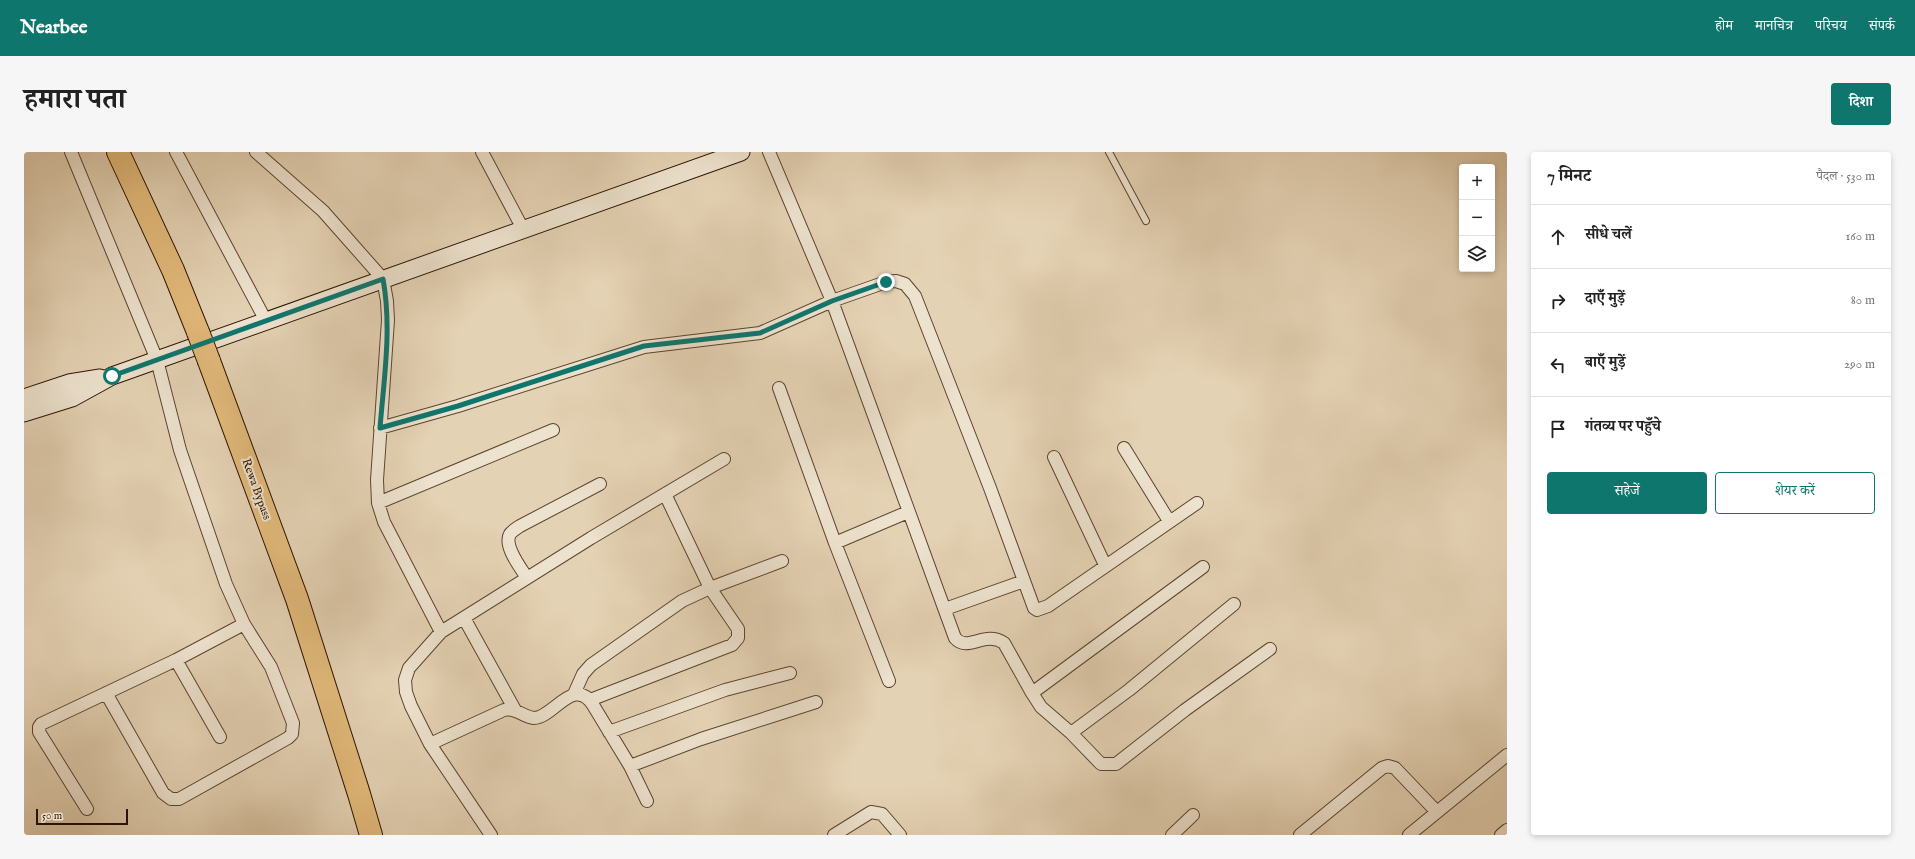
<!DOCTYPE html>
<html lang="hi">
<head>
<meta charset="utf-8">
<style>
	:root { --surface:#fff; --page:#f6f6f6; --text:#222; --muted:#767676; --line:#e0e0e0; --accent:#0f766e }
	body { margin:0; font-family:"IM FELL English","Noto Serif Devanagari",serif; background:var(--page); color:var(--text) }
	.controls { position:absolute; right:12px; top:12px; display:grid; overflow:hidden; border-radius:4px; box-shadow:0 2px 6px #0003 }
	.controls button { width:36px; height:36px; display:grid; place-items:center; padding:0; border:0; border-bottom:1px solid var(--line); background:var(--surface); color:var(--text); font:20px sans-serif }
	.scale { position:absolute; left:12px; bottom:10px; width:92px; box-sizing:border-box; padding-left:4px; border:2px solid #2f1401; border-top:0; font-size:11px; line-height:14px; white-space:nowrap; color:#2f1401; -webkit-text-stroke:3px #ede2ce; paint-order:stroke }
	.stop { position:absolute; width:12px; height:12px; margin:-9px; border:3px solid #0f766e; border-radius:50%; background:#fff }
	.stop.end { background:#0f766e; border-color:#fff; box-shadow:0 1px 4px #0008 }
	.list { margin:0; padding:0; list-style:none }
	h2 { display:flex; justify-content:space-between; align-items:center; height:52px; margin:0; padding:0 16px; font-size:17px }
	h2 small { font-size:13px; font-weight:400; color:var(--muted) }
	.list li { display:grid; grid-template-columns:26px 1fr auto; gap:12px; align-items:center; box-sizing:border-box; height:64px; padding:0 16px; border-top:1px solid var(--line) }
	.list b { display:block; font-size:15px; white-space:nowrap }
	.list em { font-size:13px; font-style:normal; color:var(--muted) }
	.actions { display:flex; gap:8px; padding:12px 16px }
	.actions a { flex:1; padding:9px 0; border:1px solid var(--accent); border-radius:4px; text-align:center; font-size:14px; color:var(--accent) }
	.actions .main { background:var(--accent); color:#fff }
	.icon { flex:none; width:22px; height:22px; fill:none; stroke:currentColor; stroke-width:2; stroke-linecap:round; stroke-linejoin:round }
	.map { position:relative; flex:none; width:1483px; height:683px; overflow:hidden; border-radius:4px }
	header { display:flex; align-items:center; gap:24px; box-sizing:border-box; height:56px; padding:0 20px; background:var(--accent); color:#fff }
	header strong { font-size:19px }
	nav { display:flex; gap:22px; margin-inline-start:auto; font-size:14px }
	.intro { display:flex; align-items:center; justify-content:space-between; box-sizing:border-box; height:96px; padding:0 24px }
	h1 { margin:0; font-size:28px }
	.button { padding:10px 18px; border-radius:4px; background:var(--accent); color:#fff; font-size:14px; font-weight:700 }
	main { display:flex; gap:24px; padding:0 24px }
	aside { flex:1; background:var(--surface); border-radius:4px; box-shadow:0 2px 6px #0003 }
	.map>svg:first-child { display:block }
</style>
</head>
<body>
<header>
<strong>Nearbee</strong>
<nav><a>होम</a><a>मानचित्र</a><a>परिचय</a><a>संपर्क</a></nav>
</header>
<div class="intro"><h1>हमारा पता</h1><a class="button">दिशा</a></div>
<main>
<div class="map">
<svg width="1483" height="683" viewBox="0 0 1483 683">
	<rect width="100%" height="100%" fill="#e4d2b4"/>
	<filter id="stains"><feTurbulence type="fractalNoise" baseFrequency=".005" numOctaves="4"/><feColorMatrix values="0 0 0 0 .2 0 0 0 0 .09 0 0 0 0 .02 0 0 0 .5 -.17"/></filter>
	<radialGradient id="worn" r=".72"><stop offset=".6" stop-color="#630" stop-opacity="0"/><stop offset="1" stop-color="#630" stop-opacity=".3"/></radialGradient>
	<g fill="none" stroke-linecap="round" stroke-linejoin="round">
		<defs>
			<path id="lane" d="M1085,0L1122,69"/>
			<path id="street" d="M47,0L133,208L156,298L202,432L220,472L247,515L269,571L268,582L264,586L155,647H147L139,641L82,541
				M152,0L242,169
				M232,0L299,59L359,127L363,149L364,168L353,328L354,351L360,370L417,480
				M458,0L499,77
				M745,0L808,149L931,486C944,501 960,478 980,491L1008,541L1017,555L1047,581L1077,612H1092L1161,558L1246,497
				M755,236L811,391L865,529
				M356,276L434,254L620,195L736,181L808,149L862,130L872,129L881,132L891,144L966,336L1010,456L1013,458L1024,454L1173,351
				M1100,296L1145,369
				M1030,305L1081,413
				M354,351L529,278
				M811,391L884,360
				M503,426C497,416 479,394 486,382C488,379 493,376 496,374L576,332
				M921,457L1000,429
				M440,466L491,558
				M152,508L196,585
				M1008,541L1179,415
				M550,542L559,522L567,513L658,449L686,436L758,409
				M566,548L708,493L714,486V477L686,436L641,342
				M585,580L701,538L766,521
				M1047,581L1105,538L1210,452
				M406,592L480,558C492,555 499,565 510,566C529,566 550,523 569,553L606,614L623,649
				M606,614L677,587L792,550
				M63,657L15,580V575L17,572L152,508L220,472
				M467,683L406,592L387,554L382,540L381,528L385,516L417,480L567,386L700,307
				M810,683L847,660L858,662L876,683
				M1148,683L1169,663
				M1276,683L1358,616L1364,614L1371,616L1412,659
				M1385,683L1483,603
				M1477,683L1483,678"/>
			<path id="secondary" d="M0,246L45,231L76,226
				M0,261L48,246L88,224L133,208L717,0"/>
			<path id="highway" d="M94,0L149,118L174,180
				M185,209L273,447L335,642L347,683"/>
		</defs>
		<!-- lane casing -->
		<use href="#lane" stroke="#5c442e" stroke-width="8"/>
		<!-- street casing -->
		<use href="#street" stroke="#5c442e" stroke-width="14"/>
		<!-- secondary casing -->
		<use href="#secondary" stroke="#2f1401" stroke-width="19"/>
		<!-- highway casing -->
		<use href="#highway" stroke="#2f1401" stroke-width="24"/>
		<!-- lane -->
		<use href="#lane" stroke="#ede2ce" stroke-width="6"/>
		<!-- street -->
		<use href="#street" stroke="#ede2ce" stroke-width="12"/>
		<!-- secondary -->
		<use href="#secondary" stroke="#ede2ce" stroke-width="17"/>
		<!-- highway -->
		<use href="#highway" stroke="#e2b97a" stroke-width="22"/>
		<defs>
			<path id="highway-bridge" d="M174,180L185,209"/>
		</defs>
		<!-- highway-bridge casing -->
		<use href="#highway-bridge" stroke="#2f1401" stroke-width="24" stroke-linecap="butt"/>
		<!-- highway-bridge -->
		<use href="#highway-bridge" stroke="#e2b97a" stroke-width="22"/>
	</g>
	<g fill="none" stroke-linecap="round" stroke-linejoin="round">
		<!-- route -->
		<path stroke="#0f766e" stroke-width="5" d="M88,224L359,127C368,176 360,226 356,276L434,254L620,194L736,181L808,149L862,130"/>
	</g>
	<g text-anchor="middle" stroke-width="4" stroke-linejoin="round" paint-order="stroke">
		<!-- street labels -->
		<g font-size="12" fill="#2f1401" stroke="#ede2ce">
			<text transform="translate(233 337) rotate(70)" y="4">Rewa Bypass</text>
		</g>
	</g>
	<rect width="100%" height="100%" filter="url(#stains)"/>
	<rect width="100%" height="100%" fill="url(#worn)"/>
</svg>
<div class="controls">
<button>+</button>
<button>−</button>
<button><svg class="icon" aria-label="layers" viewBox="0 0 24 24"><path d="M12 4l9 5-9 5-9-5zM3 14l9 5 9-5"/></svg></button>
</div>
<div class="scale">50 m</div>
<div class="stop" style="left:88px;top:224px"></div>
<div class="stop end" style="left:862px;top:130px"></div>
</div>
<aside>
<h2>7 मिनट<small>पैदल · 530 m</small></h2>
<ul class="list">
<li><svg class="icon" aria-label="ahead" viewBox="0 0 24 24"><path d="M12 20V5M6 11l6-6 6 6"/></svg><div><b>सीधे चलें</b></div><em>160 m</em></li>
<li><svg class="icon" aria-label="right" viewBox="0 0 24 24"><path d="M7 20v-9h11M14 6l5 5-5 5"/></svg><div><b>दाएँ मुड़ें</b></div><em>80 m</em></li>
<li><svg class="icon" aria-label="left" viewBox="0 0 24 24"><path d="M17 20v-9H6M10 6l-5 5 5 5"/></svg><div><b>बाएँ मुड़ें</b></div><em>290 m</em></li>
<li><svg class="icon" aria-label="arrive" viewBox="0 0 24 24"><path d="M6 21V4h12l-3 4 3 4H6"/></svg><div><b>गंतव्य पर पहुँचे</b></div></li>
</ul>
<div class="actions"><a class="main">सहेजें</a><a>शेयर करें</a></div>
</aside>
</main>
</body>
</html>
